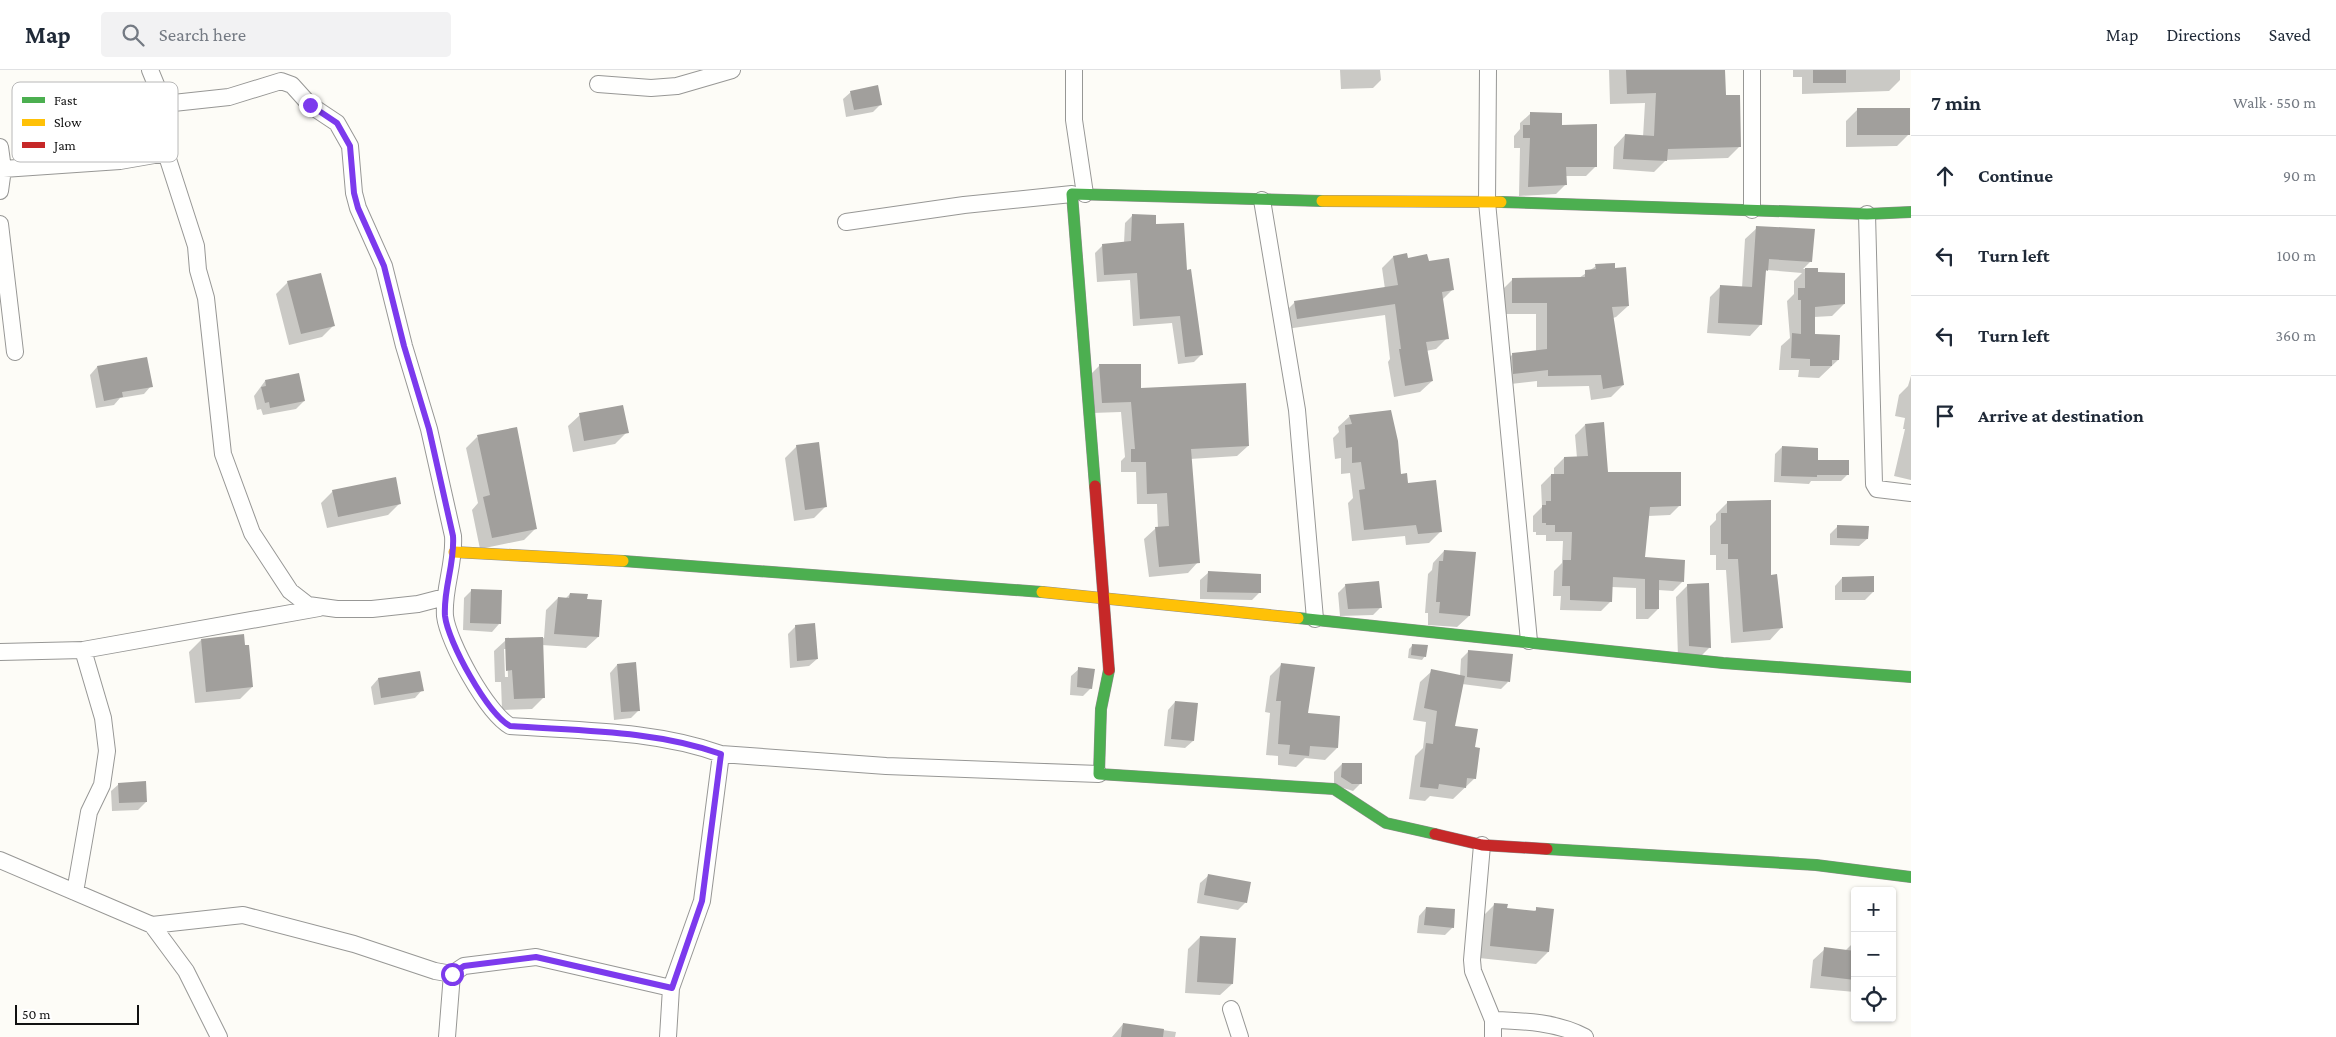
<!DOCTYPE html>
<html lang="en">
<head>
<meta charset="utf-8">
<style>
	:root { --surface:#fff; --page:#f2f2f3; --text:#1f2937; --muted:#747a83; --line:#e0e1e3 }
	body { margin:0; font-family:"Crimson Pro",serif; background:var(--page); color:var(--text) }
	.controls { position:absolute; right:15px; bottom:15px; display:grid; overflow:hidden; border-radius:5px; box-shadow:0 1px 4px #0004 }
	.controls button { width:45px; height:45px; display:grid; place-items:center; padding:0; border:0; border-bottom:1px solid var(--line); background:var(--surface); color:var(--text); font:25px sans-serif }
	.scale { position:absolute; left:15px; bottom:12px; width:124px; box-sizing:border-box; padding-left:5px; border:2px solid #111; border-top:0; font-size:14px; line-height:18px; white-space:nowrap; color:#111; -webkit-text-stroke:4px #fff; paint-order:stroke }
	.stop { position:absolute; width:15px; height:15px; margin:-11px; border:4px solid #7c3aed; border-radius:50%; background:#fff }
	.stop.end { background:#7c3aed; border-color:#fff; box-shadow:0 1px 5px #0008 }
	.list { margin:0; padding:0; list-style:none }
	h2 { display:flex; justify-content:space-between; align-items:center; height:65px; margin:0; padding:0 20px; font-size:21px }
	h2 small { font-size:16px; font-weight:400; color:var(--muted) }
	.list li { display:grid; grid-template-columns:32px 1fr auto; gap:15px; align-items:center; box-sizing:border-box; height:80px; padding:0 20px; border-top:1px solid var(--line) }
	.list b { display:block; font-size:19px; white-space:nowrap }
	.list em { font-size:16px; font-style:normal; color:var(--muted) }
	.icon { flex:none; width:28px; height:28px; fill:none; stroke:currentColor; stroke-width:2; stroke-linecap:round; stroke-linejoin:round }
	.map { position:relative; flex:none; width:1911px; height:967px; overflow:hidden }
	header { display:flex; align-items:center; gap:30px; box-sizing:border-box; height:70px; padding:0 25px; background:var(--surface); border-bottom:1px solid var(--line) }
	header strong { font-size:24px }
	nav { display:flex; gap:28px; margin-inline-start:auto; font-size:18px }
	.search { width:350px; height:45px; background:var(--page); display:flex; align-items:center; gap:12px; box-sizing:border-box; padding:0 18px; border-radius:5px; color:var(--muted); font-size:19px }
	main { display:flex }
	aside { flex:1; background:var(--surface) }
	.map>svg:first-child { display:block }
</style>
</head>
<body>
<header>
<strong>Map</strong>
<div class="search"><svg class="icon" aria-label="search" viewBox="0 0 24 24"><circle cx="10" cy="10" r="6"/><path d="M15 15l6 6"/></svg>Search here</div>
<nav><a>Map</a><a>Directions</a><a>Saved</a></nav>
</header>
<main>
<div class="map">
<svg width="1911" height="967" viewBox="0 0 1911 967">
	<rect width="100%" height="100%" fill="#fdfcf7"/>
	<!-- shadow -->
	<path fill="#0003" fill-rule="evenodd" d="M1340,0H1380L1381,10L1373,18L1341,19Z
		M1609,0H1724L1725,26L1739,77L1728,88L1666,90L1654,102L1613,99L1614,77L1625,65L1643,67L1645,33L1610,34Z
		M1793,0H1900V10L1889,21L1802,24V7H1793Z
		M851,22L881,34L873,42L846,47L843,29Z
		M1858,39L1909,64L1897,76L1846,77V51Z
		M1530,44L1560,56L1596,96L1586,106H1565L1566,114L1556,124L1519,126L1520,78H1514V66L1520,59V53Z
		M1133,145L1186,201L1202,284L1194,292L1178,294L1172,253L1133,256L1130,210L1097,212L1095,183L1103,175L1124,173L1125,153Z
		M1757,158L1811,191L1803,199H1817V203L1844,234L1832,246L1814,247V266L1838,290L1819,308L1798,307L1799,300H1779L1781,276L1790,268L1787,231L1794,224V211L1802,203L1767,200L1764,203L1761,254L1750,266L1707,263L1710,227L1721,216L1742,218L1745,169Z
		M1393,187L1407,189L1453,219L1442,230L1447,268L1436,279L1426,281L1432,311L1420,322L1394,327L1388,292L1390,289L1385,245L1286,259L1284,243L1295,232L1385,219L1382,198Z
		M1596,196L1628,236L1616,247L1613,248L1623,315L1611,327L1591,330L1589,316L1537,317V311L1502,315L1501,296L1512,285L1536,281V244H1501V221L1513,209L1579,208Z
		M288,212L334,255L322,267L289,275L276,224Z
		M1100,295L1140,320L1248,376L1237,386L1190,389L1198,492L1188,503L1149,507L1144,469L1155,459L1158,458L1157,434H1137L1136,402H1121V391L1125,387L1121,342L1092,343L1089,306Z
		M97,297L151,316L144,324L120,328L114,335L96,338L90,305Z
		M1911,306V410L1894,406L1905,359H1903L1905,348L1895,346L1899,325L1908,316Z
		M265,311L304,331L296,339L263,345L261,339L257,340L254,326Z
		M580,345L627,362L615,374L573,382L568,356Z
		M1350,346L1407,415L1441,461L1429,473L1406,475L1405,466L1352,471L1348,433L1353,428L1350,403L1341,404V388L1335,389L1333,368L1339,362L1338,357Z
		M1585,355L1607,403L1680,435L1670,445L1648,446L1644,488L1683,511L1673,521L1658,520V539L1648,549H1636V518L1612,517L1611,531L1601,541L1560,540L1561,526H1553L1554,501L1562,493L1563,471H1546V465H1536V462H1533V446L1542,437L1541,415L1551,405H1554V398L1564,388H1577L1575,365Z
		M477,367L536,458L524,470L480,479L472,440L478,433L466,378Z
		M797,376L826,436L814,448L794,451L785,388Z
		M1782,377L1848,404L1841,411H1811L1809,414L1774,412L1775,384Z
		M333,421L400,433L388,445L327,458L321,433Z
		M1728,432L1770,506L1781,558L1770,570L1731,573L1726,500H1716V485H1710V456L1716,450V444Z
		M1838,456L1867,469L1859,476L1830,475V464Z
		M1444,481L1469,546L1457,557L1428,555V543H1425L1428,504L1432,500L1433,493Z
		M1208,503L1260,522L1252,530L1200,529V510Z
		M1842,508L1873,522L1865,530H1835V516Z
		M1346,515L1380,538L1373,545L1340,546L1338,523Z
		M1688,515L1710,577L1698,589L1678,587L1676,527Z
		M472,520L499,554L492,562L463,560L464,528Z
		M570,524L586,530L598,567L586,578L542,575L544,627L532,639L502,640L501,612H495L494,581L506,570L544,568L546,540L558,528L565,529ZM504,579H507L508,607H505Z
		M796,556L817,589L809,596L790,598L788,564Z
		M201,570L252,617L240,629L195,633L189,582Z
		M1413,575L1425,586L1422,590L1408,588L1409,579Z
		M1469,581L1508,612L1501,619L1462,614L1453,657L1474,678L1475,708L1453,729L1430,726L1425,731L1409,729L1415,686L1423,678L1426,652L1413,650L1420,612L1432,601L1460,606L1461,589Z
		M1282,594L1307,644L1337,678L1325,690L1305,688L1296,697L1278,695V686L1266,685L1270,643L1265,642L1270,606Z
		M617,595L639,640L631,648L614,650L610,603Z
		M1079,599L1091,618L1083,626L1070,625L1071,606Z
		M378,609L422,620L415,628L374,635L371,617Z
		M1175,632L1193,671L1185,678L1164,676L1168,640Z
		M1342,694L1360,714L1353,721L1334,715V702Z
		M119,714L146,732L138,740L112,741L111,721Z
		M1208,806L1246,832L1238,840L1197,833L1200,813Z
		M1495,834L1506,839L1533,842L1537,839L1552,840L1548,882L1536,894L1479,888L1483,846Z
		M1426,838L1453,857L1445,865L1417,863L1419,846Z
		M1200,867L1232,914L1220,925L1185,923L1188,879Z
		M1853,873H1855V922L1810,918L1813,890L1825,879L1845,881Z
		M1123,954L1176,962L1175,967H1112Z"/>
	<!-- building -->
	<path fill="#a19f9c" d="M1626,0H1725L1726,25H1740L1741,77L1668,79L1667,91L1623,89L1625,64L1654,66L1656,23L1627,24Z
		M1813,0H1846V13H1813Z
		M878,15L882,35L854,40L850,21Z
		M1857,38H1910V65H1857Z
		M1530,42L1562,43V55L1597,54V97H1566L1567,115L1528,117L1530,68H1523V55H1530Z
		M1132,144L1156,145V154L1184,153L1187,200L1191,199L1203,285L1185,287L1180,246L1140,249L1137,203L1104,205L1102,174L1131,171Z
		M1756,156L1815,159L1812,192L1769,189L1768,201L1766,200L1762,255L1718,253L1720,215L1752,217Z
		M1407,183L1408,188L1427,184L1429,191L1449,188L1454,220L1442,222L1449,269L1426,272L1433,311L1405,316L1399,279H1401L1395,234L1297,249L1294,231L1398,215L1393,186Z
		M1615,193V198L1626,197L1629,236L1612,237L1624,315L1603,319L1601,305L1548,306V300L1513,304L1512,283L1547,279V233H1512V208L1585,207V200L1596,199L1595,194Z
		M1805,198H1818V202L1845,203V234L1815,237V264L1840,265L1839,290H1832V296H1810V289L1791,288L1792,263L1801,264V230H1798V218H1805Z
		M321,203L335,256L301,264L287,211Z
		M147,287L153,317L122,322L123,327L104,331L97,296Z
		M1099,294H1141V318L1246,313L1249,376L1191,379L1200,493L1159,497L1155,457L1169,456L1167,423L1147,424L1146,392H1131V379H1135L1131,332L1102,333Z
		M299,303L305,331L270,338L269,332L265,333L261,317L266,316L265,310Z
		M623,335L629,363L584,371L579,343Z
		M1391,340L1398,371L1401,404L1407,403L1408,413L1436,410L1442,462L1418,464L1416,455L1364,460L1359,420L1365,419L1361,392L1352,393V377L1346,378L1345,355L1352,354L1349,345Z
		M1604,352L1608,402H1681V436L1650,437L1645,487L1685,490L1684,512L1659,510V539H1645V509L1613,507L1612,532L1570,530V516H1562L1563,490H1571L1572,462H1555V455H1546V453H1542V435H1546V431H1551V404H1564V387L1588,386L1585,354Z
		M517,357L537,459L492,468L483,427L490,425L477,365Z
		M819,372L827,437L805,440L796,375Z
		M1782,376L1818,378V390H1849V405H1817V407L1781,406Z
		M396,407L401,434L338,447L332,420Z
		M1771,430V505L1777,504L1783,558L1743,562L1738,489H1728V474H1721V443H1727V431Z
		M1837,455L1869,456L1868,469L1837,468Z
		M1444,480L1476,482L1470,546L1439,543L1440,532H1436L1439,491H1443Z
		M1208,501L1261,504V523L1207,522Z
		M1874,506V522H1842V507Z
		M1379,511L1382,538L1348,539L1345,514Z
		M1709,513L1711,578L1689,576L1687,514Z
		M471,519L502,520L501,554L470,553Z
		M570,523L588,524L587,529L602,530L599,567L554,564L558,527L569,528Z
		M815,553L818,589L797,591L795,555Z
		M244,564L245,575H249L253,617L206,622L201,569Z
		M543,567L545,628L514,629L512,600L506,601L505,568Z
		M1412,574L1428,575L1426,587L1411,585Z
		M1468,580L1513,584L1510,612L1467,607Z
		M636,592L640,641L621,642L617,594Z
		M1281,593L1315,597L1308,643L1340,646L1338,678L1310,676L1309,686L1289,684L1290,675L1278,674L1281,631H1276Z
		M1078,597L1095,599L1092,619L1077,617Z
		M1431,599L1465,606L1455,656L1478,659L1475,677L1480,678L1476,709L1467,708L1466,718L1439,714L1438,719L1420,717L1426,673L1433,674L1437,641L1424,638Z
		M420,601L424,621L381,628L378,608Z
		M1175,631L1198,633L1194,671L1171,669Z
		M1342,693H1362V714H1352L1341,707Z
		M146,711L147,732L119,733L118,713Z
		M1208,804L1251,812L1247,833L1204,825Z
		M1494,833L1508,834L1507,838L1536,841V837L1554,839L1549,882L1490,876Z
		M1426,837L1455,839L1454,858L1424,855Z
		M1200,866L1236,868L1233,914L1197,912Z
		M1824,877L1855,881V910L1821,906Z
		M1123,953L1164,959L1163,967H1121Z"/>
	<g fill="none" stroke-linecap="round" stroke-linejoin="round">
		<defs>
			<path id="street" d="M150,0L164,34L167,45L164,60L166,83L196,176L198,200L206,228L223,384L252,463L290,521L308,535L337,539H372L418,534L445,527
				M1074,0V50L1085,124
				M1488,0L1487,132L1529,571
				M1752,0V140
				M598,14L651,18L677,16L732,0
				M164,34L229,27L281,11L292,15L310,35L337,53L350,76L354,123L358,138L384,196L404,276L429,359L453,466C455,494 443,519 445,546C448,572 487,643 510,656C580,661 654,660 721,684L886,696L1099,704
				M0,77L3,99
				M0,121L3,99L120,91L166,83
				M1262,130L1297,340L1315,549
				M1867,144L1874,414L1877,419L1911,423
				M846,152L964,135L1072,124
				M0,154L15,282
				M0,582L83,580L319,538
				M1482,775L1472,890L1473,901L1493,950V967
				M0,790L152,855L186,901L219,967
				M75,822L89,742L102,715L107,681L103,648L83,580
				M152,855L243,845L354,874L435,901L452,904L464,896L536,887L671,918
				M1231,939L1240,967
				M1493,950C1525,951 1557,952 1585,967
				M447,967L452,904
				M668,967L671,918L702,831L721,684"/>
			<path id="fast" d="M1501,132L1867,144L1911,142
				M1095,416L1072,124L1322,131
				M623,491L1042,522
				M1298,548L1723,593L1911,607
				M1109,600L1101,639L1099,704L1334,719L1386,753L1435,764
				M1547,779L1816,795L1911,807"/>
			<path id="slow" d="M1322,131L1501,132
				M454,482L623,491
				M1042,522L1298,548"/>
			<path id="jam" d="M1095,416L1109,600
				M1435,764L1482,775L1547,779"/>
		</defs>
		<!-- street casing -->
		<use href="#street" stroke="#979795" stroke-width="18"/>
		<!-- fast casing -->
		<use href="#fast" stroke="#8e8d8b" stroke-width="12"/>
		<!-- slow casing -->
		<use href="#slow" stroke="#8e8d8b" stroke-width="12"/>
		<!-- jam casing -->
		<use href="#jam" stroke="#8e8d8b" stroke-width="12"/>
		<!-- street -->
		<use href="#street" stroke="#fffffe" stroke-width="16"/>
		<!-- fast -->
		<use href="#fast" stroke="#4caf50" stroke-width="11"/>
		<!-- slow -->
		<use href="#slow" stroke="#ffc107" stroke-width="11"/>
		<!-- jam -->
		<use href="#jam" stroke="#c62828" stroke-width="11"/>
	</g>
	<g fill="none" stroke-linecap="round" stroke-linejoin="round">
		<!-- route -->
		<path stroke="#7c3aed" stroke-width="6" d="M310,35L337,53L350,76L354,123L358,138L384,196L404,276L429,359L453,466C455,494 443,519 445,546C448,572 487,643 510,656C580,661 654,660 721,684L702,831L672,918L536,887L464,896L452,904"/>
	</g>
	<!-- legend -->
	<rect x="12" y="12" width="166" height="80" rx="8" fill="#fff" stroke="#b8b8b8" stroke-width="1"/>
	<rect x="22" y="27" width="23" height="6" fill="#4caf50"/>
	<rect x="22" y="49" width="23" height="7" fill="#ffc107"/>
	<rect x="22" y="72" width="23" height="6" fill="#c62828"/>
	<g font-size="14" fill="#111">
		<text x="54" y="35">Fast</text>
		<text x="54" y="57">Slow</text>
		<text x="54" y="80">Jam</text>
	</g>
</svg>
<div class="controls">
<button>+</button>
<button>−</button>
<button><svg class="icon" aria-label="locate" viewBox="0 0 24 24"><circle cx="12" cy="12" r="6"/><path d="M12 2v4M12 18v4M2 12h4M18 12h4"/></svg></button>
</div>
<div class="scale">50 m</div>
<div class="stop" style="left:452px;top:904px"></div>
<div class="stop end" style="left:310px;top:35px"></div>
</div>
<aside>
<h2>7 min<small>Walk · 550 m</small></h2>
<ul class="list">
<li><svg class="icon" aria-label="ahead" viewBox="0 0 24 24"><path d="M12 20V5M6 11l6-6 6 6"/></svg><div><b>Continue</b></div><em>90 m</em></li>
<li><svg class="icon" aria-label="left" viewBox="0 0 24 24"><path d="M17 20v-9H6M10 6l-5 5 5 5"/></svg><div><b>Turn left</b></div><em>100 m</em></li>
<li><svg class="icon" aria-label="left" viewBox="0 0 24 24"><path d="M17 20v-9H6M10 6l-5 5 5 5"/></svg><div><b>Turn left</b></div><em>360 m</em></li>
<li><svg class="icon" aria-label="arrive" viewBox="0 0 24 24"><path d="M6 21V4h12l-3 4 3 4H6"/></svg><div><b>Arrive at destination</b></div></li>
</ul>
</aside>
</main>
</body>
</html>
